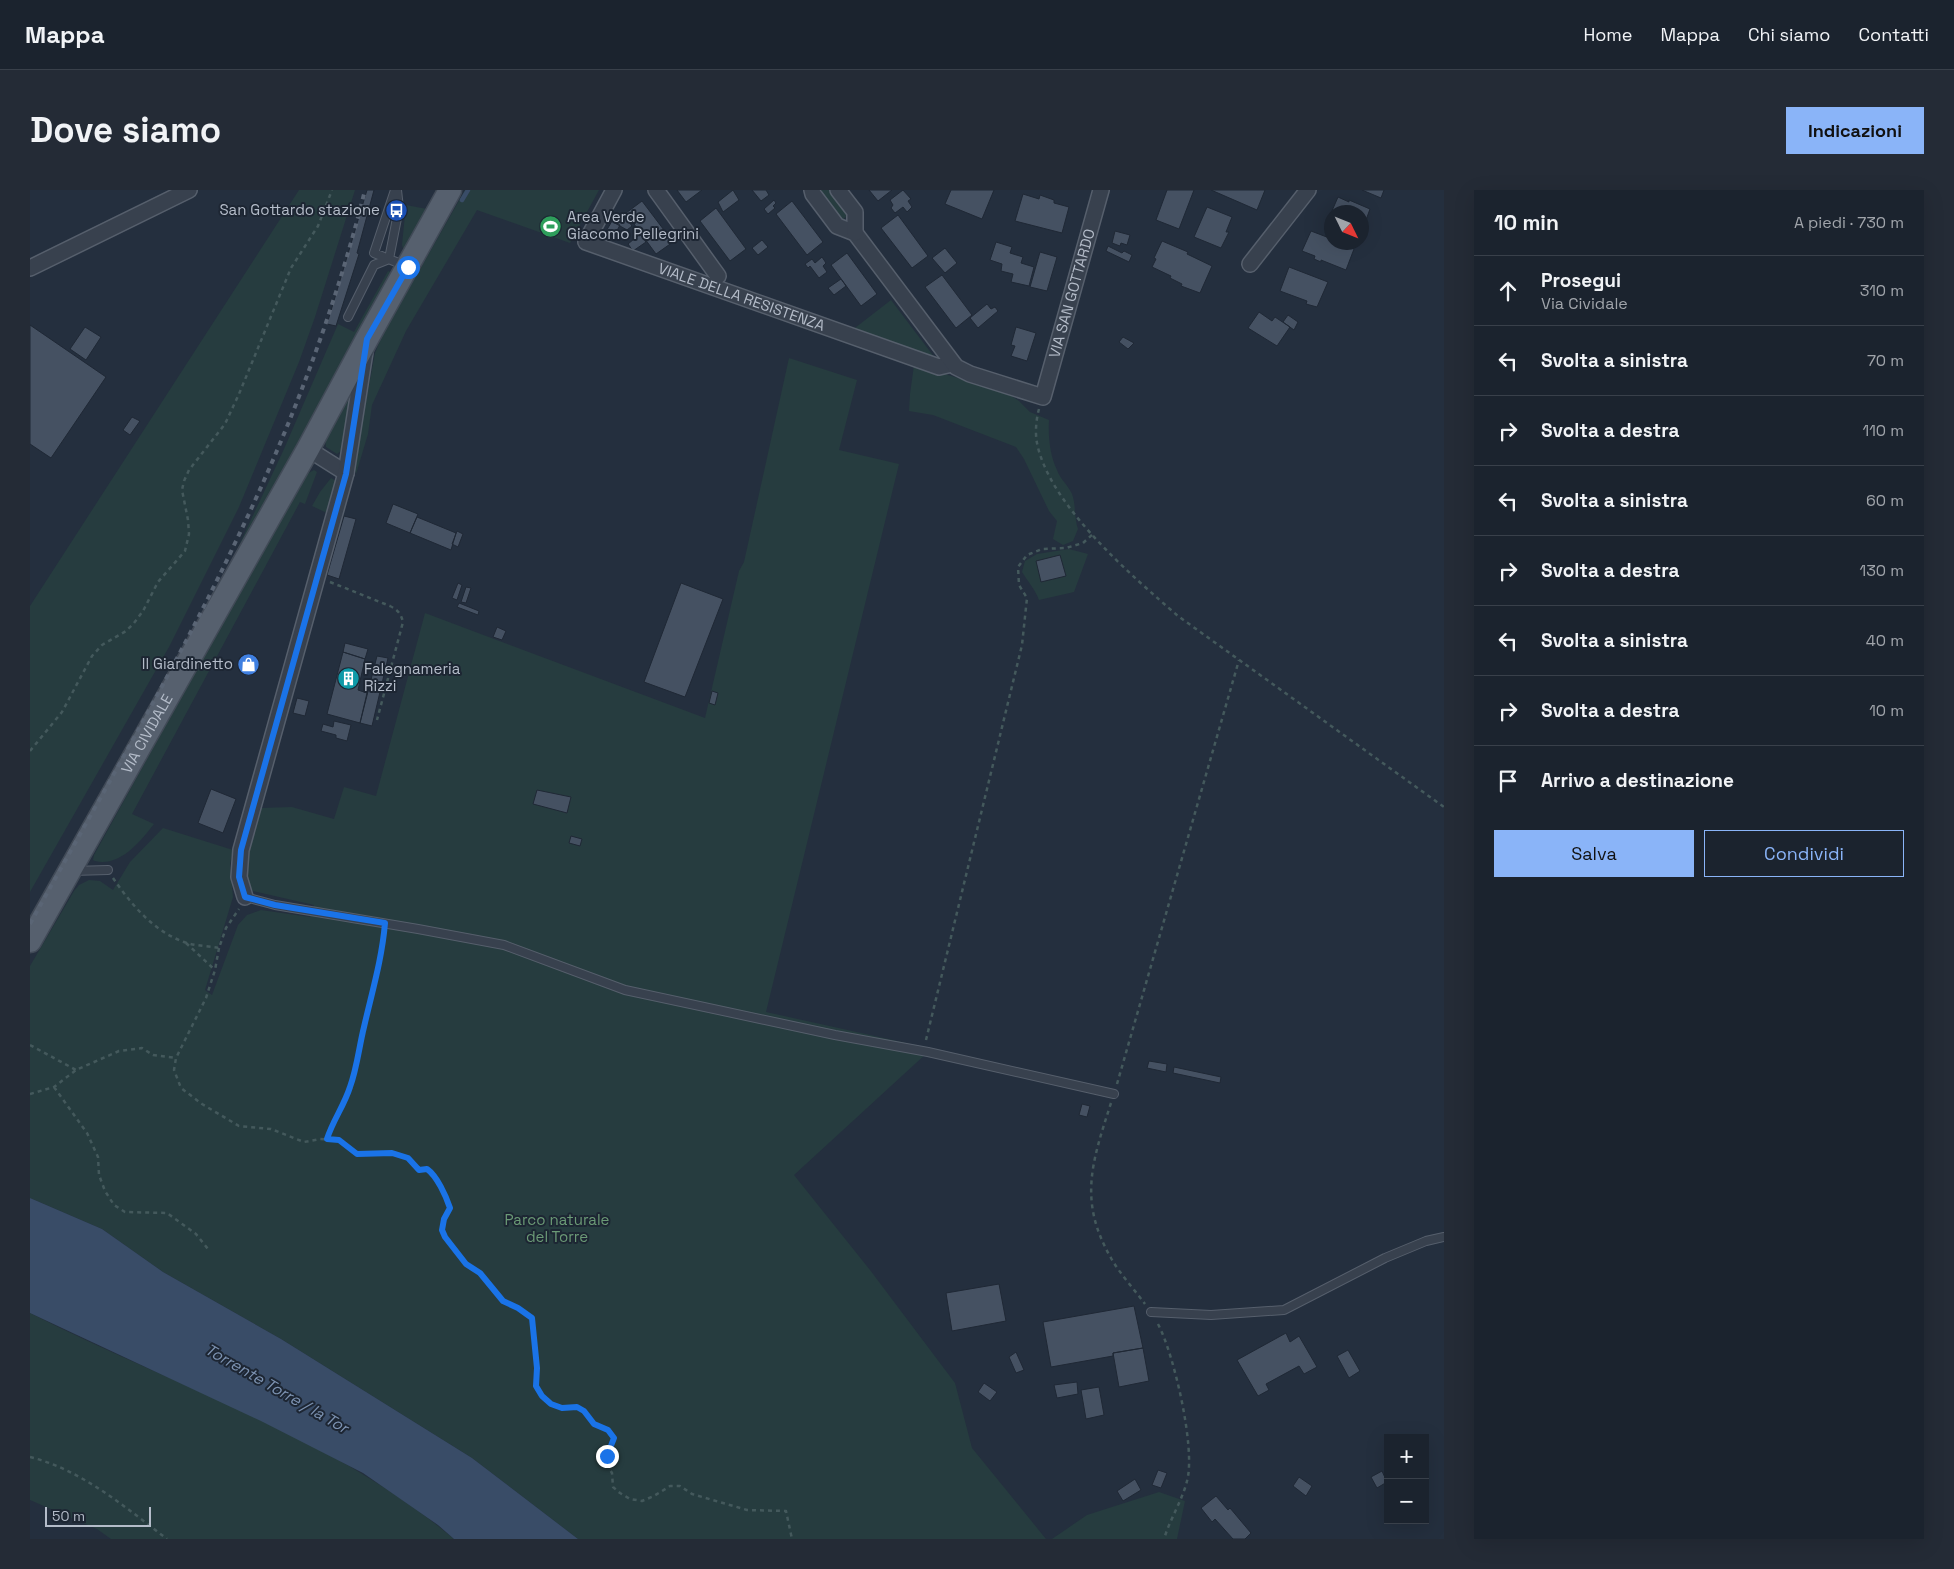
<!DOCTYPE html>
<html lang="it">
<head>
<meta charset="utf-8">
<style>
	:root { --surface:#1b232e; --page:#242b36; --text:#f1f3f6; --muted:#a0a4aa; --line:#39404a; --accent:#8ab4f8 }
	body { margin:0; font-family:"Space Grotesk",sans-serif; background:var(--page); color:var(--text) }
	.controls { position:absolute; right:15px; bottom:15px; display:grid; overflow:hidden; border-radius:0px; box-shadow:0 5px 20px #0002 }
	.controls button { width:45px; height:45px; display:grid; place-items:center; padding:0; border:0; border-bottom:1px solid var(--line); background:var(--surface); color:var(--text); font:25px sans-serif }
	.compass { position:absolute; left:1294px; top:15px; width:45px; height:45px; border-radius:50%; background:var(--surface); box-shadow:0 5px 20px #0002; rotate:133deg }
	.scale { position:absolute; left:15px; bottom:12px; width:106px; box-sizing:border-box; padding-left:5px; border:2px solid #b4bcc9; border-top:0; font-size:14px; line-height:18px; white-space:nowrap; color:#b4bcc9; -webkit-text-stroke:4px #1d2633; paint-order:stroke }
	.stop { position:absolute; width:15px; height:15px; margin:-11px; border:4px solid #1a73e8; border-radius:50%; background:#fff }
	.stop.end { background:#1a73e8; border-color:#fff; box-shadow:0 1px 5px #0008 }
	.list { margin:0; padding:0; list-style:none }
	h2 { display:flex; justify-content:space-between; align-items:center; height:65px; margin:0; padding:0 20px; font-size:21px }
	h2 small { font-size:16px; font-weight:400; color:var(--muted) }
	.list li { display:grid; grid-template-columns:32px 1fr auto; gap:15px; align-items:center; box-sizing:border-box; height:70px; padding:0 20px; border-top:1px solid var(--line) }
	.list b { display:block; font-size:19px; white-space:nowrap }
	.list p { margin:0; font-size:16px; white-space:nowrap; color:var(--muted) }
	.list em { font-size:16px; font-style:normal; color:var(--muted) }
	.actions { display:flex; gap:10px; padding:15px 20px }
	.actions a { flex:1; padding:11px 0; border:1px solid var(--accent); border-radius:0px; text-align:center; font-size:18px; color:var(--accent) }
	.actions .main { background:var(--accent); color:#111 }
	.icon { flex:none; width:28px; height:28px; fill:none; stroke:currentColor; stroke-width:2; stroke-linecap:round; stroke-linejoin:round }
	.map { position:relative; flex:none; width:1414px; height:1349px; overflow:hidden; border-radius:0px }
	header { display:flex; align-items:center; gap:30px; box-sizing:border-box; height:70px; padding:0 25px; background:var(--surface); border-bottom:1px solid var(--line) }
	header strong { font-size:24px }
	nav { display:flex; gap:28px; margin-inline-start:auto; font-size:18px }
	.intro { display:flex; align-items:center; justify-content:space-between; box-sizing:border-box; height:120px; padding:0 30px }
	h1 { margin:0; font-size:35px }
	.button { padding:12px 22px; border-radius:0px; background:var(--accent); color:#111; font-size:18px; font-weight:700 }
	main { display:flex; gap:30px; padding:0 30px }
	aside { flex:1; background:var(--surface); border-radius:0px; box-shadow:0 5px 20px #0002 }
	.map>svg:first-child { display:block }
</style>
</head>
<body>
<header>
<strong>Mappa</strong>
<nav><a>Home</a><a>Mappa</a><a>Chi siamo</a><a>Contatti</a></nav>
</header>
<div class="intro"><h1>Dove siamo</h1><a class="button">Indicazioni</a></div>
<main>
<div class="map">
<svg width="1414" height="1349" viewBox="0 0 1414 1349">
	<rect width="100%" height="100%" fill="#242f3e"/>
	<!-- green -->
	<path fill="#263c3f" d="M269,0H325L285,127L269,172L209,317L139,457L0,702V416Z
		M406,0H412L376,59L373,58L372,55L376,15L397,19L400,15Z
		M435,0H569L540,53L447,20L376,141L342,215L338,244L326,284L324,276L345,163L352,146Z
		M788,0H803L820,24L809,32Z
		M358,81L365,84L192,392L254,259L308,134L324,142Z
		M861,110L908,172L821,141Z
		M759,168L827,190L809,260L869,274L736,822L899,858L898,862L764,985L840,1080L925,1193L942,1258L1016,1349H548L442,1268L251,1149L133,1082L72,1039L0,1008V776L44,701L49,695L59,690L70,691L83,700L100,672L133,638L203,660L200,674L203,707L175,800L182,805L208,735L217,725L231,720L280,727L284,715L223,701L219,698L215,682L219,661L231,618L262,617L304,629L314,597L346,606L395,423L675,528L709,381L714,372Z
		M884,175L975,202L989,211L1000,222L1019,230C1018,247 1020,265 1027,280C1030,289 1038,295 1042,304C1046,314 1044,328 1048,339L1043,351L1033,355L1023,349L1027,331L1019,321L994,269L986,257L903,225L879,221L880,204Z
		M322,200L312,260L307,264L296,257L295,247Z
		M284,280L287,282L275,314L270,312L102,624L124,634C110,652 90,677 65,671L63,670L64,665L273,286Z
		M301,288L306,291L297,323L282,316L290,302Z
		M1039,359L1058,364L1044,402L1009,410C1005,399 998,392 992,382L995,371L1007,364Z
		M0,1123C142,1195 302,1246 424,1349H81L67,1339L0,1310Z
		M1129,1302L1155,1311L1147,1349H1022L1057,1325Z"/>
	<!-- water -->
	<path fill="#394c67" d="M0,1008L72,1039L133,1082L251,1149L442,1268L548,1349H424L408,1335L333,1283L231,1231L0,1123Z"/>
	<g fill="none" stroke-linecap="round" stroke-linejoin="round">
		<!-- stream -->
		<path stroke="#394c67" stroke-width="4.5" d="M432,10L438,0"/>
	</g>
	<!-- building -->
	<path fill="#455162" stroke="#1f2835" d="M337,0H344L327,63L329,64L306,136L297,134Z
		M647,0H672L656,12Z
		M703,0L709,10L693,22L688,12Z
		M722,0H736L739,5L731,11Z
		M839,0H862L848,11Z
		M873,0L881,9L878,11L882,17L877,22L873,17L865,23L861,18L863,15L860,10Z
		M921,0H964L952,29L915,14Z
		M1137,0H1164L1149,39L1126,30Z
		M1181,0H1235L1227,20Z
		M1332,0H1354L1351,8Z
		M993,4L1009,9L1010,5L1024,10V13L1039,17L1032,43L985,31Z
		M1308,7L1319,12V10L1340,19L1332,41V22H1302V31L1298,30Z
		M744,10L746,13L743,16L745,18L738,24L734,19Z
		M612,11L643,52L626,64L596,23Z
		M762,11L793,52L777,65L746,24Z
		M1177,17L1202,27L1196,42H1199L1191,58L1164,47Z
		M686,18L716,59L700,71L670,31Z
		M593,24L602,36L597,40L583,32Z
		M868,25L898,66L882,78L851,38Z
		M582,31L590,35L583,48L575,43Z
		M1085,41L1100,45L1097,55L1091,53L1090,56L1082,53Z
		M1281,41L1302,49V52H1310L1324,59L1316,80L1291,70V72L1284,69L1285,66L1272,61Z
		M610,44L616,52L603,61L598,54Z
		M732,50L738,57L728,65L722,58Z
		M1132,51L1158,62L1157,64L1182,76L1170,103L1151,96L1152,94L1140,88L1141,86L1122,77L1126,69L1124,68Z
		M966,52L982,57L980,63L993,67L991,73L1004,77L999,96L981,92L983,84L971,81L972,74L960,70Z
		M1078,56L1092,63L1094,61L1102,65L1099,72L1076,61Z
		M915,58L927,73L915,83L902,68Z
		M1010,62L1027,67L1017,101L1000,97Z
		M817,63L847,104L831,116L801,75Z
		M792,67L796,73L793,76L797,82L789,88L780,76L778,78L775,74L782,69L785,73Z
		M1259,77L1298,92L1287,117L1276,114L1277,111L1250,101Z
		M912,85L942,125L926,138L895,97Z
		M811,89L816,96L804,105L798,98Z
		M957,114L961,119L965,117L968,121L948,138L940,128Z
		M1229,122L1242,131L1245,127L1260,137L1247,156L1218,138Z
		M1258,125L1268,132L1264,140L1253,132Z
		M0,135L76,187L21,268L0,254Z
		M55,137L71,147L56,170L40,159Z
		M986,137L1006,143L997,171L981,166L985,156L981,155Z
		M1093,147L1104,153L1098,159L1089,152Z
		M102,227L110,231L100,245L93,240Z
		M363,314L388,324L380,343L356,333Z
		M314,326L326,329L309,389L297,385Z
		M387,327L426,343L421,360L380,343Z
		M427,341L433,344L428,357L422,354Z
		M1030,365L1036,386L1011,392L1006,371Z
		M428,393L432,395L427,410L422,408Z
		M651,393L693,409L655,507L614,492Z
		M436,397L441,398L436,413L431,412Z
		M429,413L449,421L448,425L427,417Z
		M467,437L476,441L472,450L463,447Z
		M315,453L338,459L335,469L313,462Z
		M313,462L335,469L328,500L337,503L330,533L297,524Z
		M347,466L358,468L342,536L330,533Z
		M682,501L688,503L685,515L679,513Z
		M267,508L279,511L275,526L263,523Z
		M304,531L321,535L317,551L306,548V545L291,541L293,534L303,537Z
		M181,599L206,609L193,643L168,633Z
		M507,600L541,607L537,623L503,614Z
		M541,646L552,649L550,656L539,653Z
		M1119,871L1137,874L1136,882L1117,878Z
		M1144,877L1191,887L1190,893L1143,883Z
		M1052,914L1060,916L1057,927L1049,925Z
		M969,1094L976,1131L922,1141L916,1103Z
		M1104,1116L1113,1158L1083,1163V1166L1021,1177L1013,1132Z
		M1256,1143L1260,1152L1269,1146L1287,1177L1274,1184L1269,1176L1236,1194L1239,1200L1228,1206L1207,1170Z
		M1113,1158L1119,1191L1089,1197L1083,1163Z
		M1318,1160L1330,1181L1319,1188L1307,1166Z
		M986,1162L994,1180L986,1183L979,1167Z
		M1047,1192L1048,1204L1027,1208L1024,1195Z
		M954,1193L967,1202L960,1211L948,1202Z
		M1069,1197L1074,1225L1056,1229L1051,1200Z
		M1128,1280L1137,1283L1131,1298L1122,1295Z
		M1352,1281L1357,1292L1347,1298L1341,1287Z
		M1269,1287L1282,1296L1276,1306L1263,1296Z
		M1105,1289L1111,1300L1093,1311L1087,1301Z
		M1186,1306L1198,1320L1200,1318L1221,1343L1215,1349H1203L1185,1329L1182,1332L1171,1318Z"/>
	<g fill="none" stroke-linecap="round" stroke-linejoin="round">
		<defs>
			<path id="lane" d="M365,0L344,63L376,76
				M359,69L369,18L367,0
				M318,127L344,75L359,69
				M42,681L78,680
				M215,707L245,715L388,739L474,755L595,800L805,845L898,862L1084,904
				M1121,1122L1181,1125L1254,1120L1355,1068L1396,1051L1414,1047"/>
			<g id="street">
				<path id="s1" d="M584,0L556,52L909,177L922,174"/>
				<path d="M626,0L688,86"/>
				<path id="s2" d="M782,0L783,4L807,36L825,43L926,177L940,184L1013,207L1071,0"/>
				<path d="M808,0L825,22V43"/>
				<path d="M1220,74L1278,0"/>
				<path d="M0,78L159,0"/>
				<path d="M278,259L316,283"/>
				<path d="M215,707L209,687L211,660L316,283L335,162"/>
			</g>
			<g id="primary">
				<path id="s3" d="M0,751L278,259L337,149L420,0"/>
			</g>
		</defs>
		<!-- lane casing -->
		<use href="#lane" stroke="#565f6c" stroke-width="10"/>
		<!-- street casing -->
		<use href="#street" stroke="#565f6c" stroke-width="18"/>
		<!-- primary casing -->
		<use href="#primary" stroke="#414a57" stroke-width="25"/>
		<!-- path -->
		<path stroke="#44595c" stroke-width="2.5" stroke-dasharray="4 4" stroke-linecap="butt" d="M1009,219C1006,230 1005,243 1007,253C1019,315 1102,386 1148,426L1414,617
			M300,392L360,416C368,420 371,424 373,432L347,530
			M0,561L32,522L62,466L72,455L96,441L104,433L113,421L128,392L155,361L159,344L158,330L152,300L154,291L159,280L195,234L209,204L261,78L288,36L302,0
			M83,688C101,714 123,741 154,752C165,756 178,756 189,758L196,738L209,719
			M156,753L185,780
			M189,758L185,780L176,808L146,868L144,880L151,898L172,914L209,936L241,939L274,952L290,949L309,950L327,964L362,963L378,968L389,980L397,979C407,986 416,1006 420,1018L414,1029L412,1040L415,1047L435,1074L450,1083L473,1111L488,1118L502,1128L507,1178L506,1196L512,1206L521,1214L532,1218L547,1217L554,1221L564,1234L579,1240L584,1248L577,1266V1275L582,1283L583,1297L590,1303L600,1309L612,1311L624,1306L640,1296H650L662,1304L717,1320L756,1321L762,1349
			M896,850L992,455L997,408L989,395L988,377L997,365L1012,359L1036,358L1053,353L1063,344
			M0,855L46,880
			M1087,894L1209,470
			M24,897L57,943L68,967L69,985L75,1001L84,1015L95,1022L137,1023L166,1044L178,1059
			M0,904L24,897L46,880L89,861L112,858L123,865L146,868
			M1081,913C1062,972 1048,1011 1081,1068C1090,1084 1104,1099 1115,1114
			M297,949L303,931L311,920L321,896L338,820L346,791L354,744
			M1128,1134C1144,1164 1166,1259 1157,1291C1152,1311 1140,1329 1134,1349
			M0,1267C52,1280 95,1317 137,1349"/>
		<!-- lane -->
		<use href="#lane" stroke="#38414e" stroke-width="8"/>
		<!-- street -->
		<use href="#street" stroke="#38414e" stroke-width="15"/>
		<!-- primary -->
		<use href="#primary" stroke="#56606e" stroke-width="22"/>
		<!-- rail -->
		<path stroke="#5a6575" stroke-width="4" stroke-dasharray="5 5" stroke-linecap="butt" d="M0,734C70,607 144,482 206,351C260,239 305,121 335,0"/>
	</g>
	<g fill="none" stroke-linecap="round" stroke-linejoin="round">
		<!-- route -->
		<path stroke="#1a73e8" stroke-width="6" d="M378,77L337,149L316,284L211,660L209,687L215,707L245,715L355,733C352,769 342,802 334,837C329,857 327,878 320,897C314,916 303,930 297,949L309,950L327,964L362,963L378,968L389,980L397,979C407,986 416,1006 420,1018L414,1029L412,1040L415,1047L436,1074L450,1083L473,1111L488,1118L502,1128L507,1178L506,1196L512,1206L521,1214L532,1218L547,1217L554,1221L564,1234L578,1240L584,1248L577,1266"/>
	</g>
	<!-- icons -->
	<defs>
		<symbol id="bus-disc" viewBox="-11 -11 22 22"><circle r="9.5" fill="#1a4fb4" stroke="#1d2633"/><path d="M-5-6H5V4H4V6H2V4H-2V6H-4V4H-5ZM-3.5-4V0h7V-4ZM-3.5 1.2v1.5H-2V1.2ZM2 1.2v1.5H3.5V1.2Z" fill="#fff"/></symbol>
		<symbol id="stadium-disc" viewBox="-11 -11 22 22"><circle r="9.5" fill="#2e9e5b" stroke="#1d2633"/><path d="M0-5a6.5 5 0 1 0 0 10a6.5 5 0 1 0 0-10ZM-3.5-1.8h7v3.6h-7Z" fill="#fff"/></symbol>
		<symbol id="shop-disc" viewBox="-11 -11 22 22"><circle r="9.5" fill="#3f7fe0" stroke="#1d2633"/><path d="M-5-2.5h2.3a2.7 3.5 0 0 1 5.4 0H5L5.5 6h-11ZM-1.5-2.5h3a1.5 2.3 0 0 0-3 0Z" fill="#fff"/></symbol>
		<symbol id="building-disc" viewBox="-11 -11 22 22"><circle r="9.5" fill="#0f9aa8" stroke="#1d2633"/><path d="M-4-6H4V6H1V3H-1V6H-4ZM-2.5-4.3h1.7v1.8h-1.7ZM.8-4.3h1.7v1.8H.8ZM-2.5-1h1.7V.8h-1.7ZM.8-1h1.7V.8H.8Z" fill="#fff"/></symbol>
	</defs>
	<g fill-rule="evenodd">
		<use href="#bus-disc" x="354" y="8" width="25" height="25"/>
		<use href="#stadium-disc" x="508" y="24" width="25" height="25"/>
		<use href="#shop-disc" x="206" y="462" width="25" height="25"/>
		<use href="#building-disc" x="306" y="476" width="25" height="25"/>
	</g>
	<g text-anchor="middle" stroke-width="4" stroke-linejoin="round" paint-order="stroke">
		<!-- poi labels -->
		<g font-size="15" fill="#b4bcc9" stroke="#1d2633" text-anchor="end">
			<text x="350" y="25">San Gottardo stazione</text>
			<text x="537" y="32" text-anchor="start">Area Verde<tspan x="537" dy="17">Giacomo Pellegrini</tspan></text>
			<text x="203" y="479">Il Giardinetto</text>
			<text x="334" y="484" text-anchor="start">Falegnameria<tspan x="334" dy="17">Rizzi</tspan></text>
		</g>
		<!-- street labels -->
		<g font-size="15" fill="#b4bcc9" stroke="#1d2633">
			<text dy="5" stroke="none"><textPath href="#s2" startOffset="431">VIA SAN GOTTARDO</textPath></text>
			<text dy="5" stroke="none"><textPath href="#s1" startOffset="224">VIALE DELLA RESISTENZA</textPath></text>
			<text dy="5" stroke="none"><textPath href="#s3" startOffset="238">VIA CIVIDALE</textPath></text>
		</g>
		<!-- park labels -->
		<g font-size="15" fill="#6b9a76" stroke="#1d2633">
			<text x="527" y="1035">Parco naturale<tspan x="527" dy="17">del Torre</tspan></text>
		</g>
		<!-- water labels -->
		<g font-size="16" font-style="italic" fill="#7c92b1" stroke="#1d2633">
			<text transform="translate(247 1198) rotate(30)" y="6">Torrente Torre / la Tor</text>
		</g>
	</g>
</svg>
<div class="controls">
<button>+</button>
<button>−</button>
</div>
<svg class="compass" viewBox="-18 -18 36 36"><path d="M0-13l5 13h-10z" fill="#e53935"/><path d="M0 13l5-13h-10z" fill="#a0a4aa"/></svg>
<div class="scale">50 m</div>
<div class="stop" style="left:378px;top:77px"></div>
<div class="stop end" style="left:577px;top:1266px"></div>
</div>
<aside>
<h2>10 min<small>A piedi · 730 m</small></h2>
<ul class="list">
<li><svg class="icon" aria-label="ahead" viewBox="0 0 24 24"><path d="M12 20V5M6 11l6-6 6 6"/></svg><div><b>Prosegui</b><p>Via Cividale</p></div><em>310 m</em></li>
<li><svg class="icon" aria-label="left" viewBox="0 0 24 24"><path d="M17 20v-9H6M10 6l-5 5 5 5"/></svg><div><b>Svolta a sinistra</b></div><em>70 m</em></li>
<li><svg class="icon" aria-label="right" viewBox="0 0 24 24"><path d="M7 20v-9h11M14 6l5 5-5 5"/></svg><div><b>Svolta a destra</b></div><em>110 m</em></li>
<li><svg class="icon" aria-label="left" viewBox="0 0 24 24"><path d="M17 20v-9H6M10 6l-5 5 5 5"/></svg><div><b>Svolta a sinistra</b></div><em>60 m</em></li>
<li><svg class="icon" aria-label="right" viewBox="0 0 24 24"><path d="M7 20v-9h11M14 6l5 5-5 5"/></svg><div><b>Svolta a destra</b></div><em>130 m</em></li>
<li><svg class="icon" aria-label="left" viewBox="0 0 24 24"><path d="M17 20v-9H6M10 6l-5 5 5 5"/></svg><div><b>Svolta a sinistra</b></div><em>40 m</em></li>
<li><svg class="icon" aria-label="right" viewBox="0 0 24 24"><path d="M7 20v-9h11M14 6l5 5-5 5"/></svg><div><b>Svolta a destra</b></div><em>10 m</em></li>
<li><svg class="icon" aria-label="arrive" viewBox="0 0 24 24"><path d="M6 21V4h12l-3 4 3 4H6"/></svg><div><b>Arrivo a destinazione</b></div></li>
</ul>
<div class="actions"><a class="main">Salva</a><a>Condividi</a></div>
</aside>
</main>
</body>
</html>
